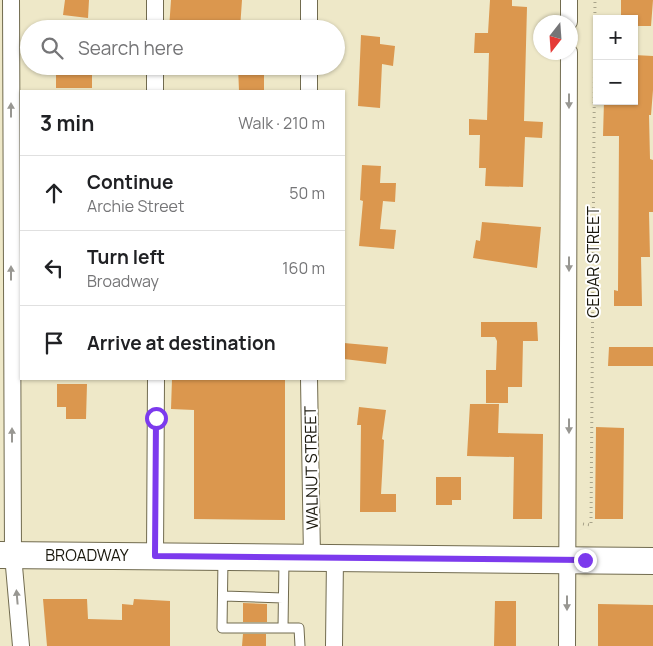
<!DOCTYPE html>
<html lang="en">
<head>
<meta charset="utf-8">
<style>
	:root { --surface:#fff; --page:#f6f6f6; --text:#202124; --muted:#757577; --line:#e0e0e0 }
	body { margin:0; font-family:Manrope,sans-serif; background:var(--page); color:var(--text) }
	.controls { position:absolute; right:15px; top:15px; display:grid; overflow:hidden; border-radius:0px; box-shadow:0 1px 4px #0004 }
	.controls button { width:45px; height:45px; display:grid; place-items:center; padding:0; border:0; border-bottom:1px solid var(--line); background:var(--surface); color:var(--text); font:25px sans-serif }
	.compass { position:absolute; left:533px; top:15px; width:45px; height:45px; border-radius:50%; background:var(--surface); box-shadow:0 1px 4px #0004; rotate:197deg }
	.stop { position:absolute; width:15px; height:15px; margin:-11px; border:4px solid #7c3aed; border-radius:50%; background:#fff }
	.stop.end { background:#7c3aed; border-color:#fff; box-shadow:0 1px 5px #0008 }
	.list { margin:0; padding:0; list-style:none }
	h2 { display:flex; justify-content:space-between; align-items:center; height:65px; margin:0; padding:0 20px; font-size:21px }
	h2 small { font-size:16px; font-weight:400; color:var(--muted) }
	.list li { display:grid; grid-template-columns:32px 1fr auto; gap:15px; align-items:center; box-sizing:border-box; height:75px; padding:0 20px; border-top:1px solid var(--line) }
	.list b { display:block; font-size:19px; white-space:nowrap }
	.list p { margin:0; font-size:16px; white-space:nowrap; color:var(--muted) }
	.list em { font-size:16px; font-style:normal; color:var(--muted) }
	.icon { flex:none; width:28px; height:28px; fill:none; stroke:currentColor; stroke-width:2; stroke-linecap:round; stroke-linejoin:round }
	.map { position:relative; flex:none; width:653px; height:646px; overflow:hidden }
	.search { position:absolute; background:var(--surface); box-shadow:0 1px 4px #0004; left:20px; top:20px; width:325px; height:55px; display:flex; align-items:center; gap:12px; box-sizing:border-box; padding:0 18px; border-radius:28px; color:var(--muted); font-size:19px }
	.panel { position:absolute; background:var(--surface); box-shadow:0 1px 4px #0004; left:20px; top:90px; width:325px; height:290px; border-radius:0px }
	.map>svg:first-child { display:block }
</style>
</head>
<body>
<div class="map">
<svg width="653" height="646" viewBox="0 0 653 646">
	<rect width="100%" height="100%" fill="#eee8c8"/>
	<!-- building -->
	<path fill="#db974e" d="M65,0H89L88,18L63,15Z
		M171,0H242L240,29H169Z
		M490,0H512V6L527,7L524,121L543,122L542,138L525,137L523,187L485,186L486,168H479L480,135H469V119L487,120L489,53H474L475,33H488Z
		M621,0H653L651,26H634V19L621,17Z
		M361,35L380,37V44L395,46L393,66L382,64L380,108L358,106Z
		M634,55L653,56V90L651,115H649L650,159L653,160V212H649L650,257H641L642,306H614V290L618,291L619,136H603L604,101H634Z
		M56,66L92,68V88H56Z
		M238,66H264V91H239Z
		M362,165L381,166L380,183H396L395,202L383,201L380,229L396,230L394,249L359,246L363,201L360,200Z
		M482,222L541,227L537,268L473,258L476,240L480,241Z
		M481,322H537L538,341H523L522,387H508V403H486V370H496L497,341L495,337H481Z
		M344,343L388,347L386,364L344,359Z
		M609,347H653V366H608Z
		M172,379H285V520L194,519V410L171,409Z
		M57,384H87L86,419H66V407H57Z
		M470,404H499L498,433L543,434L542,519H513L514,457L467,456Z
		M359,407L386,410L382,439L384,440L381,494H396V512H360L361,425H357Z
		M596,427L624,428L623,519H595Z
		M436,477H461V500H452V505H436Z
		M43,599H87L88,619L122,620V604L133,605L134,599L170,601V646H47Z
		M495,601H516V646H494Z
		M243,603L267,604V622H243Z
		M598,604L653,605V646H598Z
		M243,634H266V646H242Z"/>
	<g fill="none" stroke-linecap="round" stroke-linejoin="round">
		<defs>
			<path id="lane" d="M223,559L222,628H283L284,560
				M223,596L283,598
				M283,628H299L300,646"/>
			<path id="street" d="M11,0L13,555L21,646
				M155,0V29
				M569,22V0
				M309,29V0
				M155,66V91
				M309,91V66
				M309,379L312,557
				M155,556L156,379
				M334,646L335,557
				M567,646L569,52"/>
			<path id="primary" d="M0,555L653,561"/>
		</defs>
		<!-- lane casing -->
		<use href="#lane" stroke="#716b4f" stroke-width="11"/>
		<!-- street casing -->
		<use href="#street" stroke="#716b4f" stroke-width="18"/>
		<!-- primary casing -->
		<use href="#primary" stroke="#716b4f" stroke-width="28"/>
		<!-- path -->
		<path stroke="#a8a38a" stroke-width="3" stroke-dasharray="1 4" stroke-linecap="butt" d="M583,524L591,525L595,0"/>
		<!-- lane -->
		<use href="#lane" stroke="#fff" stroke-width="9"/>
		<!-- street -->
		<use href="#street" stroke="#fff" stroke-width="16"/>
		<!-- primary -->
		<use href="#primary" stroke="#fff" stroke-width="26"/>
	</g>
	<!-- one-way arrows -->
	<defs><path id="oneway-solid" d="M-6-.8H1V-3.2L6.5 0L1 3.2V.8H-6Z" transform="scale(1.25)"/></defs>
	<g fill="#989792">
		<use href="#oneway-solid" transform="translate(569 101) rotate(90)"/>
		<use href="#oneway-solid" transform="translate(11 110) rotate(-90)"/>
		<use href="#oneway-solid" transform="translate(569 264) rotate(90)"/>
		<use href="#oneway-solid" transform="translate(11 273) rotate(-90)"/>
		<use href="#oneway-solid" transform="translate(569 426) rotate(90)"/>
		<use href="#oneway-solid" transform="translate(12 435) rotate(-90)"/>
		<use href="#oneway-solid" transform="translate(17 597) rotate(-95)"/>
		<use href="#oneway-solid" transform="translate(567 603) rotate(90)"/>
	</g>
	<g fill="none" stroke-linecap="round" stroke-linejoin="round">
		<!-- route -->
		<path stroke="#7c3aed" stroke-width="6" d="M156,418L155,556L585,560"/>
	</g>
	<g text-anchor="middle" stroke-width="4" stroke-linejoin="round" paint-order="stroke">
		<!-- street labels -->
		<g font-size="16" fill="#19170c" stroke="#fff">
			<text transform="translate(593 262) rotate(-90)" y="6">CEDAR STREET</text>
			<text transform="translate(311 468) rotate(-91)" y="6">WALNUT STREET</text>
			<text x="87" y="561">BROADWAY</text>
		</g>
	</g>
</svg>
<div class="controls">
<button>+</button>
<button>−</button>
</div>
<svg class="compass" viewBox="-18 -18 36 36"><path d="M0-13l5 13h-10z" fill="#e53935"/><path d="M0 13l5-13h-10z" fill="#757577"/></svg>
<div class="stop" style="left:156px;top:418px"></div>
<div class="stop end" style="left:585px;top:560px"></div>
<div class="search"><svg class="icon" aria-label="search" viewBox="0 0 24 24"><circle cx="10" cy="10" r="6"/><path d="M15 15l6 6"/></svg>Search here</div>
<section class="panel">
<h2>3 min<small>Walk · 210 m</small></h2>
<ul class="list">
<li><svg class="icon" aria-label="ahead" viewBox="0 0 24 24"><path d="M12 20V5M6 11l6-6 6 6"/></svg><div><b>Continue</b><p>Archie Street</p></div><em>50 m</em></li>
<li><svg class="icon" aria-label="left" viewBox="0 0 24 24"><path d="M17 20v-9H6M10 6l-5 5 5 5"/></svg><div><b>Turn left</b><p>Broadway</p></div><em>160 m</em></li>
<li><svg class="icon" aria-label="arrive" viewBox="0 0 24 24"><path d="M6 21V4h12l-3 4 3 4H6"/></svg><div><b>Arrive at destination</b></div></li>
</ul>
</section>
</div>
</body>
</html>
